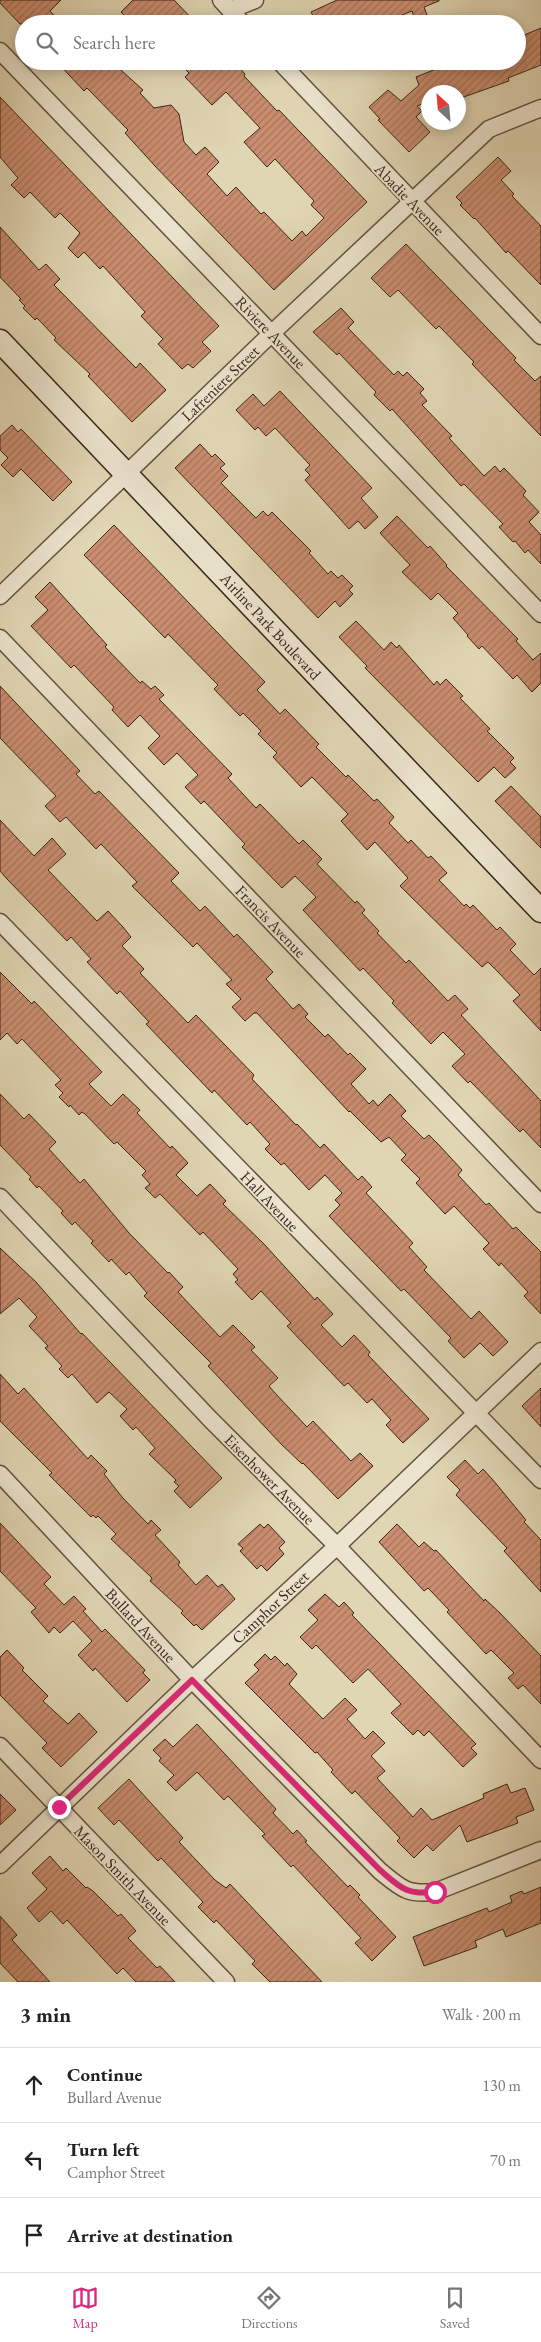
<!DOCTYPE html>
<html lang="en">
<head>
<meta charset="utf-8">
<style>
	:root { --surface:#fff; --page:#f2f2f2; --text:#222; --muted:#767676; --line:#e0e0e0; --accent:#db2777 }
	body { margin:0; font-family:"EB Garamond",serif; background:var(--page); color:var(--text) }
	.compass { position:absolute; left:421px; top:85px; width:45px; height:45px; border-radius:50%; background:var(--surface); box-shadow:0 2px 12px #0003; rotate:334deg }
	.stop { position:absolute; width:15px; height:15px; margin:-11px; border:4px solid #db2777; border-radius:50%; background:#fff }
	.stop.end { background:#db2777; border-color:#fff; box-shadow:0 1px 5px #0008 }
	.list { margin:0; padding:0; list-style:none }
	h2 { display:flex; justify-content:space-between; align-items:center; height:65px; margin:0; padding:0 20px; font-size:21px }
	h2 small { font-size:16px; font-weight:400; color:var(--muted) }
	.list li { display:grid; grid-template-columns:32px 1fr auto; gap:15px; align-items:center; box-sizing:border-box; height:75px; padding:0 20px; border-top:1px solid var(--line) }
	.list b { display:block; font-size:19px; white-space:nowrap }
	.list p { margin:0; font-size:16px; white-space:nowrap; color:var(--muted) }
	.list em { font-size:16px; font-style:normal; color:var(--muted) }
	.icon { flex:none; width:28px; height:28px; fill:none; stroke:currentColor; stroke-width:2; stroke-linecap:round; stroke-linejoin:round }
	.map { position:relative; flex:none; width:541px; height:1982px; overflow:hidden }
	.search { position:absolute; background:var(--surface); box-shadow:0 2px 12px #0003; left:15px; right:15px; top:15px; height:55px; display:flex; align-items:center; gap:12px; box-sizing:border-box; padding:0 18px; border-radius:28px; color:var(--muted); font-size:19px }
	.sheet { height:290px; background:var(--surface) }
	nav { display:flex; justify-content:space-around; align-items:center; box-sizing:border-box; height:70px; border-top:1px solid var(--line); background:var(--surface); font-size:14px; color:var(--muted) }
	nav a { display:grid; justify-items:center; gap:2px }
	nav .on { color:var(--accent) }
	.map>svg:first-child { display:block }
</style>
</head>
<body>
<div class="map">
<svg width="541" height="1982" viewBox="0 0 541 1982">
	<defs>
		<pattern id="building-hatch" width="6" height="6" patternUnits="userSpaceOnUse" patternTransform="scale(1.25)"><rect width="6" height="6" fill="#cb8e70"/><path d="M-1 1l2-2M0 6l6-6M5 7l2-2" fill="none" stroke="#a6745b"/></pattern>
	</defs>
	<rect width="100%" height="100%" fill="#e1d6b4"/>
	<filter id="stains"><feTurbulence type="fractalNoise" baseFrequency=".004" numOctaves="4"/><feColorMatrix values="0 0 0 0 .2 0 0 0 0 .09 0 0 0 0 .02 0 0 0 .5 -.17"/></filter>
	<radialGradient id="worn" r=".72"><stop offset=".6" stop-color="#630" stop-opacity="0"/><stop offset="1" stop-color="#630" stop-opacity=".3"/></radialGradient>
	<!-- building -->
	<path fill="url(#building-hatch)" stroke="#39251b" d="M0,0H61L50,11L62,24H20L0,3Z
		M133,0H174L197,24H132L121,12Z
		M337,0H439V1L424,7L427,15L415,20L412,11L380,24H317L311,12Z
		M541,28V65L508,78L509,81L458,99V92H428V102L417,106L422,111L416,117L430,132L409,152L378,120L380,119L369,107L388,90L401,101L419,85L416,77L456,61H517V38Z
		M56,61H111L143,90L140,93L154,108L171,105L179,114L184,142L196,155L205,147L219,162L207,174L227,196L236,187L261,214L264,212L292,241L302,231L306,236L324,218L311,205L314,201L275,159L267,167L244,142L260,128L226,92L212,105L185,77L189,73L177,61H233L245,74L244,76L277,111L279,110L367,202L274,290L155,166L125,133L128,130L87,88L84,91Z
		M0,97L219,326L202,342L211,351L193,368L188,364L182,369L158,344L163,339L141,316L145,312L103,266L100,269L84,252L78,258L68,248L80,233L60,213L55,218L30,192L24,198L11,185L18,178L0,157Z
		M498,157L511,171L501,180L514,194L512,196L541,226V285L508,251L506,253L475,218L474,219L460,205L462,203L456,197Z
		M0,227L39,270L46,264L60,279L54,285L136,368L140,363L166,390L132,422L88,376L90,374L54,340L56,338L37,318L35,320L23,308L25,306L19,300L21,299L0,277Z
		M406,244L516,358L514,360L535,381L541,376V436L472,364L474,362L439,326L436,329L398,290L390,297L371,278Z
		M341,308L354,322L348,328L394,375L398,371L403,376L407,372L424,389L420,393L427,401L422,405L452,436L449,438L484,476L495,466L500,472L504,468L526,491L523,495L539,512L529,522L541,535V564L528,550L525,553L515,541L513,542L499,527L503,524L464,484L461,486L392,409L390,411L374,395L376,392L339,353L337,355L313,332Z
		M280,391L372,488L361,498L378,517L365,529L358,521L349,529L332,510L305,480L310,475L305,470L310,465L275,428L266,436L258,427L255,430L236,410L253,394L264,406Z
		M12,425L18,432L21,429L72,482L53,501L21,469L13,477L1,465L8,458L0,450V436Z
		M200,444L212,457L215,454L225,464L220,468L228,476L221,483L256,518L263,511L268,516L272,512L311,551L309,553L328,574L331,571L338,578L342,575L353,586L349,590L353,594L340,607L335,601L318,618L175,468Z
		M397,516L428,548L430,546L447,565L446,566L518,639L516,641L533,660L541,653V683L532,692L517,675L513,679L482,646L479,649L467,636L468,635L453,618L458,613L438,593L431,600L402,572L410,565L380,533Z
		M114,525L265,682L257,690L280,714L285,709L319,744L316,747L346,777L348,775L374,801L377,799L394,817L389,823L408,843L411,840L428,858L431,856L447,873L439,880L464,906L466,904L470,908L473,905L497,930L500,927L516,944L510,950L534,975L541,968V1031L513,1001L520,995L497,971L488,962L482,967L400,886L408,878L375,842L367,850L341,821L348,814L312,777L301,787L273,757L277,753L258,734L261,731L243,713L240,716L214,689L218,685L168,634L165,638L84,555Z
		M50,582L107,645L105,647L140,683L142,681L151,689L155,686L164,695L159,699L232,774L228,778L256,808L260,804L299,844L303,840L322,859L317,864L355,903L357,901L365,910L362,913L379,931L377,933L406,963L409,960L448,1001L455,995L468,1009L461,1015L541,1101V1148L523,1129L520,1132L470,1081L468,1083L452,1066L465,1054L443,1032L431,1044L392,1003L394,1001L363,968L360,971L303,910L316,897L295,876L282,888L242,847L245,844L204,801L201,804L185,787L198,775L177,753L164,765L148,748L160,736L140,715L128,727L112,710L114,707L74,665L71,668L31,626L48,610L35,597Z
		M356,621L384,650L391,642L397,648L399,645L434,685L437,681L440,685L446,679L463,696L460,698L490,729L487,731L514,758L510,762L516,768L505,778L494,767L478,782L365,668L367,666L339,637Z
		M0,686L80,771L76,774L95,794L99,791L179,873L171,881L200,911L205,906L234,937L237,934L273,972L266,979L293,1009L299,1004L308,1014L305,1017L325,1037L328,1034L348,1055L350,1053L366,1069L351,1084L369,1104L373,1100L378,1106L390,1094L406,1111L401,1116L424,1139L429,1135L439,1145L462,1170L458,1175L486,1205L489,1203L513,1229L516,1227L541,1252V1314L524,1296L528,1292L501,1263L499,1266L483,1249L489,1243L454,1206L445,1214L416,1183L420,1179L401,1160L406,1155L389,1137L381,1142L350,1111L349,1112L257,1013H254L245,1021L232,1007L241,999L226,984L232,980L197,943L193,947L132,886L137,882L101,844L96,849L66,817L60,822L45,806L56,796L0,738Z
		M511,786L541,817V848L495,801Z
		M0,820L34,856L52,838L66,854L48,870L97,921L108,911L123,927L131,937L122,946L144,969L140,973L188,1023L196,1015L254,1075L252,1079L296,1125L297,1124L320,1148L324,1144L358,1180L362,1176L372,1187L366,1193L413,1243L409,1247L427,1267L424,1270L471,1319L479,1311L508,1342L493,1356L480,1343L464,1358L448,1341L451,1338L404,1289L401,1291L329,1216L340,1205L335,1200L342,1193L325,1175L309,1190L284,1163L281,1165L265,1149L270,1144L250,1122L247,1125L214,1090L212,1093L146,1024L149,1022L120,991L117,994L87,962L91,959L71,937L67,941L7,879L0,871Z
		M0,972L32,1004L34,1001L102,1072L89,1084L111,1106L123,1094L140,1110L137,1113L170,1148L172,1146L188,1163L176,1175L197,1196L210,1184L226,1201L223,1204L264,1244L315,1300L317,1297L333,1314L321,1325L342,1347L354,1335L370,1352L368,1355L429,1419L403,1443L386,1425L391,1420L372,1399L367,1403L348,1383L344,1386L287,1326L291,1323L261,1291L252,1300L235,1282L238,1280L233,1274L238,1269L203,1232L200,1235L160,1194L155,1198L145,1188L150,1184L142,1175L146,1171L117,1142L114,1144L85,1114L82,1112L79,1115L70,1105L69,1107L59,1097L63,1093L55,1085L61,1080L22,1039L17,1044L7,1033L0,1040Z
		M0,1094L24,1119L29,1114L56,1142L49,1149L80,1183L84,1179L129,1233L168,1273L169,1272L183,1287L178,1292L220,1337L233,1325L255,1347L251,1350L278,1378L269,1386L274,1392L307,1427L313,1421L351,1461L360,1453L373,1466L338,1499L303,1463L302,1464L281,1444L208,1366L211,1363L144,1296L147,1293L129,1272L126,1275L111,1259L109,1262L91,1243L93,1241L75,1222L72,1225L61,1213L63,1211L39,1186L37,1188L29,1179L31,1177L0,1145Z
		M0,1248L36,1282L81,1334L82,1333L222,1478L190,1508L174,1491L179,1486L174,1482L176,1480L149,1454L155,1448L136,1427L133,1430L120,1416L127,1409L109,1392L97,1403L72,1374L68,1378L59,1369L62,1366L45,1348L48,1346L29,1326L37,1317L19,1298L0,1314Z
		M0,1374L18,1394L24,1388L88,1459L91,1455L107,1471L104,1474L122,1497L148,1524L151,1520L161,1530L155,1535L180,1562L178,1565L196,1585L207,1575L218,1587L222,1584L235,1599L202,1630L196,1624L194,1626L181,1613L183,1611L150,1581L152,1578L111,1539L116,1534L98,1516L96,1518L93,1515L91,1517L49,1475L52,1473L0,1421Z
		M541,1388V1427L522,1406Z
		M465,1460L478,1474L483,1469L493,1480L526,1520L524,1522L541,1540V1592L504,1551L507,1548L456,1495L460,1490L447,1477Z
		M0,1523L51,1577L44,1584L64,1605L74,1596L86,1609L83,1611L102,1632L105,1629L145,1670L143,1673L150,1680L127,1702L95,1668L93,1671L78,1655L92,1641L73,1621L60,1633L54,1627L49,1633L31,1612L36,1608L0,1571Z
		M260,1524L264,1528L268,1524L285,1542L279,1548L284,1554L267,1571L261,1565L257,1569L240,1551L243,1548L238,1544Z
		M397,1524L419,1547L424,1542L434,1551L436,1550L484,1601L485,1599L500,1613L541,1656V1704L523,1685L518,1689L508,1678L514,1673L491,1650L486,1654L447,1612L449,1610L428,1588L424,1591L379,1542Z
		M325,1594L339,1607L344,1602L354,1613L352,1615L476,1744L471,1748L477,1754L463,1767L429,1731L424,1736L418,1730L413,1735L391,1713L401,1704L368,1669L353,1683L316,1645L312,1649L300,1637L318,1620L308,1610Z
		M7,1650L24,1668L22,1670L48,1696L43,1701L68,1724L79,1713L97,1732L61,1767L42,1748L47,1743L0,1695V1657Z
		M265,1654L271,1660L275,1656L285,1666L287,1663L297,1674L289,1684L323,1719L345,1698L357,1710L347,1719L365,1739L373,1731L385,1743L371,1756L385,1771L377,1778L413,1817L421,1808L432,1820L484,1798L483,1794L507,1784L511,1793L525,1788L534,1810L516,1817L518,1823L467,1842L460,1825L433,1851L427,1845L414,1858L397,1841L400,1838L355,1791L352,1794L331,1772L333,1770L317,1752L315,1753L245,1683L259,1670L254,1665Z
		M197,1724L276,1809L273,1813L293,1834L297,1830L307,1841L305,1842L348,1887L350,1885L360,1895L358,1897L396,1937L372,1961L355,1943L361,1938L293,1865L291,1867L262,1836L265,1834L228,1796L224,1800L197,1772L176,1791L167,1782L174,1775L159,1761L161,1758L153,1750L165,1739L173,1747Z
		M129,1779L183,1838L179,1842L215,1880L226,1888L230,1884L322,1982H270L252,1964L255,1961L216,1920L214,1923L198,1907L203,1902L161,1858L158,1861L119,1820L114,1825L98,1808Z
		M0,1794L16,1810L0,1825Z
		M50,1856L63,1871L66,1868L86,1888L87,1887L93,1891L118,1916L121,1914L136,1931L128,1938L157,1968L160,1966L175,1982H136L123,1968L117,1974L67,1920L63,1924L51,1911L39,1922L27,1908L47,1889L32,1873Z
		M541,1887V1923L506,1937L503,1929L475,1941L477,1947L424,1966L413,1937L487,1908L489,1912L512,1902L510,1896L522,1891L524,1894Z
		M0,1916L17,1935L12,1940L50,1982H18L0,1963Z"/>
	<g fill="none" stroke-linecap="round" stroke-linejoin="round">
		<defs>
			<path id="street" d="M221,0L243,24
				M230,10L255,0
				M0,51L541,614
				M279,61L541,336
				M0,596L272,333L489,129L541,108
				M0,638L541,1204
				M0,922L541,1480
				M0,1197L211,1420L337,1546L541,1760
				M0,1474L192,1680L380,1871C401,1888 406,1895 435,1892L541,1850
				M0,1746L226,1982
				M0,1865L192,1680L337,1546L541,1351"/>
			<path id="secondary" d="M0,341L541,911"/>
		</defs>
		<!-- street casing -->
		<use href="#street" stroke="#635141" stroke-width="19"/>
		<!-- secondary casing -->
		<use href="#secondary" stroke="#39251b" stroke-width="25"/>
		<!-- street -->
		<use href="#street" stroke="#ece4ce" stroke-width="16"/>
		<!-- secondary -->
		<use href="#secondary" stroke="#ece4ce" stroke-width="22"/>
	</g>
	<g fill="none" stroke-linecap="round" stroke-linejoin="round">
		<!-- route -->
		<path stroke="#db2777" stroke-width="6" d="M59,1807L192,1680L380,1870C401,1888 406,1895 435,1892"/>
	</g>
	<g text-anchor="middle" stroke-width="4" stroke-linejoin="round" paint-order="stroke">
		<!-- street labels -->
		<g font-size="16" fill="#39251b" stroke="#ece4ce">
			<text transform="translate(410 199) rotate(46)" y="6">Abadie Avenue</text>
			<text transform="translate(271 332) rotate(46)" y="6">Riviere Avenue</text>
			<text transform="translate(220 383) rotate(-44)" y="6">Lafreniere Street</text>
			<text transform="translate(271 626) rotate(47)" y="6">Airline Park Boulevard</text>
			<text transform="translate(271 921) rotate(46)" y="6">Francis Avenue</text>
			<text transform="translate(270 1201) rotate(46)" y="6">Hall Avenue</text>
			<text transform="translate(270 1479) rotate(45)" y="6">Eisenhower Avenue</text>
			<text transform="translate(270 1607) rotate(-43)" y="6">Camphor Street</text>
			<text transform="translate(141 1625) rotate(47)" y="6">Bullard Avenue</text>
			<text transform="translate(123 1875) rotate(46)" y="6">Mason Smith Avenue</text>
		</g>
	</g>
	<rect width="100%" height="100%" filter="url(#stains)"/>
	<rect width="100%" height="100%" fill="url(#worn)"/>
</svg>
<svg class="compass" viewBox="-18 -18 36 36"><path d="M0-13l5 13h-10z" fill="#e53935"/><path d="M0 13l5-13h-10z" fill="#767676"/></svg>
<div class="stop" style="left:435px;top:1892px"></div>
<div class="stop end" style="left:59px;top:1807px"></div>
<div class="search"><svg class="icon" aria-label="search" viewBox="0 0 24 24"><circle cx="10" cy="10" r="6"/><path d="M15 15l6 6"/></svg>Search here</div>
</div>
<section class="sheet">
<h2>3 min<small>Walk · 200 m</small></h2>
<ul class="list">
<li><svg class="icon" aria-label="ahead" viewBox="0 0 24 24"><path d="M12 20V5M6 11l6-6 6 6"/></svg><div><b>Continue</b><p>Bullard Avenue</p></div><em>130 m</em></li>
<li><svg class="icon" aria-label="left" viewBox="0 0 24 24"><path d="M17 20v-9H6M10 6l-5 5 5 5"/></svg><div><b>Turn left</b><p>Camphor Street</p></div><em>70 m</em></li>
<li><svg class="icon" aria-label="arrive" viewBox="0 0 24 24"><path d="M6 21V4h12l-3 4 3 4H6"/></svg><div><b>Arrive at destination</b></div></li>
</ul>
</section>
<nav>
<a class="on"><svg class="icon" aria-label="map" viewBox="0 0 24 24"><path d="M3 6l6-2 6 2 6-2v14l-6 2-6-2-6 2zM9 4v14M15 6v14"/></svg>Map</a>
<a><svg class="icon" aria-label="directions" viewBox="0 0 24 24"><path d="M12 3l9 9-9 9-9-9zM9 14v-3h6M13 9l2 2-2 2"/></svg>Directions</a>
<a><svg class="icon" aria-label="saved" viewBox="0 0 24 24"><path d="M7 4h10v16l-5-4-5 4z"/></svg>Saved</a>
</nav>
</body>
</html>
